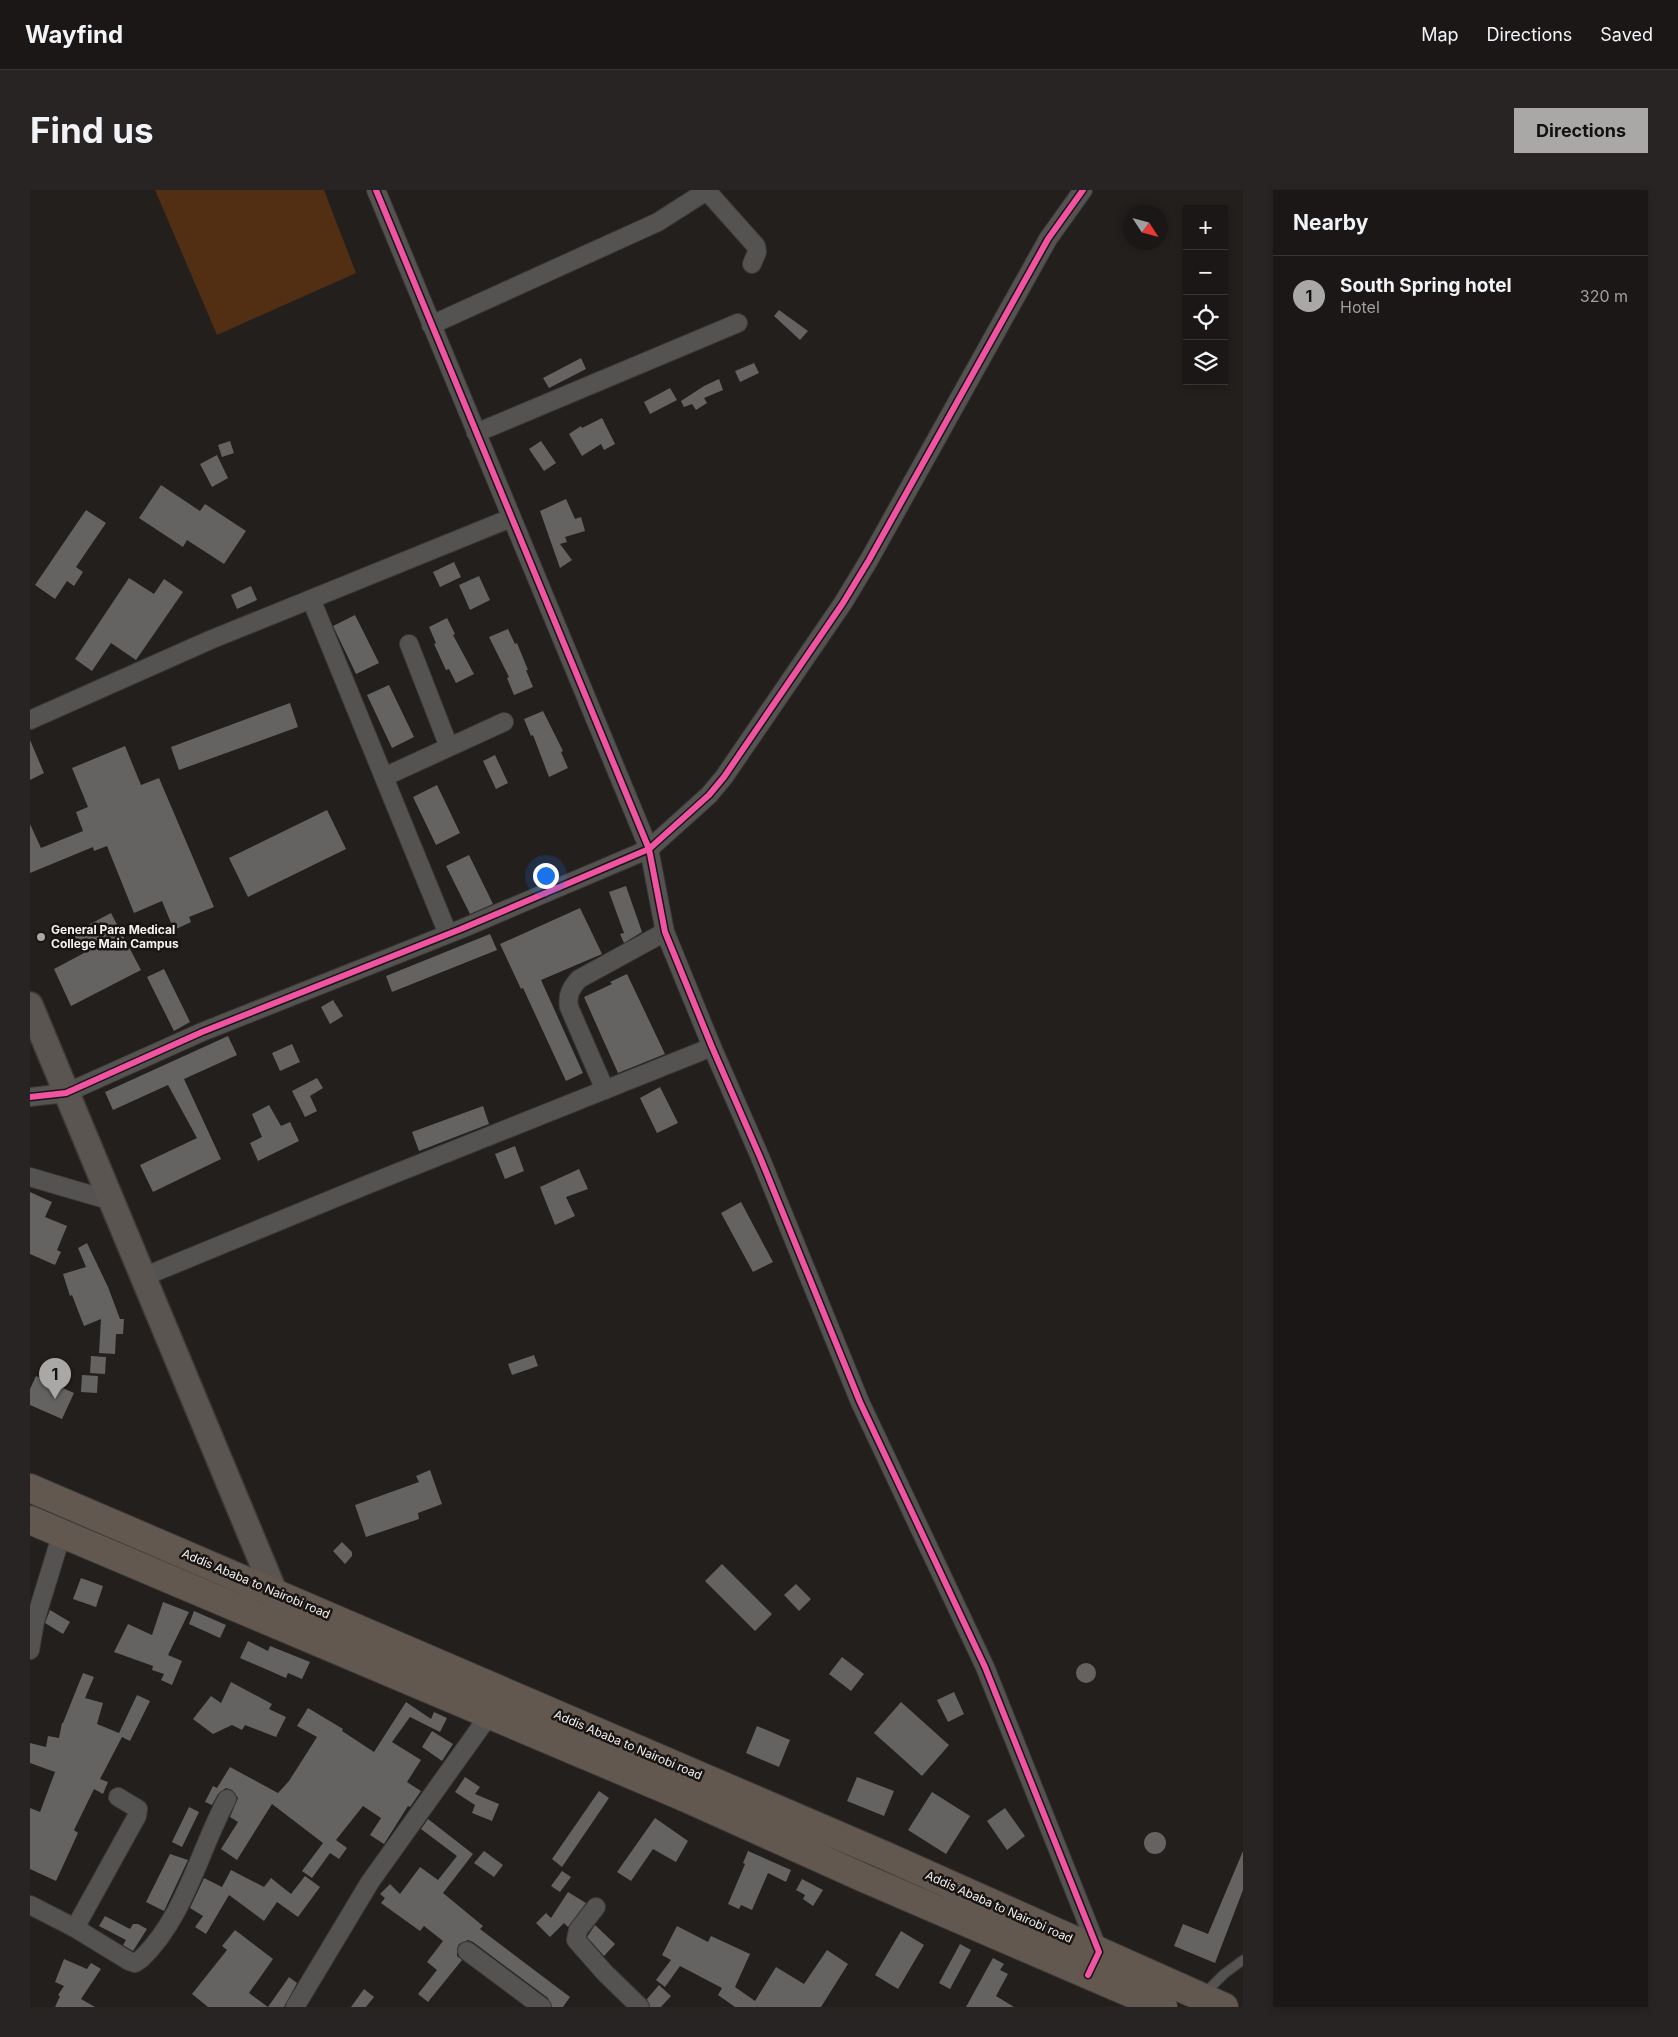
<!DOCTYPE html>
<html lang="en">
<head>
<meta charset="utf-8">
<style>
	:root { --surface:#1a1716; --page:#272423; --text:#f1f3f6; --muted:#9f9fa1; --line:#383635; --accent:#aaa8a6 }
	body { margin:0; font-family:Inter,sans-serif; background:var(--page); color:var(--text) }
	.controls { position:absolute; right:15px; top:15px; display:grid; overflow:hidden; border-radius:0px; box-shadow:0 2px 8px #0003 }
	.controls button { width:45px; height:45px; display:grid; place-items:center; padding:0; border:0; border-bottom:1px solid var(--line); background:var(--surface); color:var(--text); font:25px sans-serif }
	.compass { position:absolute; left:1093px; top:15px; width:45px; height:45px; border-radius:50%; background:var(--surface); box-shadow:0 2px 8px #0003; rotate:126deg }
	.you { position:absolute; left:515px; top:685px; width:18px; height:18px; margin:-12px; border:4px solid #fff; border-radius:50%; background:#1a73e8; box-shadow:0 0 0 8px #1a73e833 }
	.badge { display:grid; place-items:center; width:32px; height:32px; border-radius:50%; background:var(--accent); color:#111; font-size:16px; font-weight:700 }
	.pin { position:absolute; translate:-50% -41px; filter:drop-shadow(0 1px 2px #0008) }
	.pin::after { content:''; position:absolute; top:26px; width:18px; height:15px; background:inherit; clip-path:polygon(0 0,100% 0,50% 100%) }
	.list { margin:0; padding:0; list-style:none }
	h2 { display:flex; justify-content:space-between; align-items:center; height:65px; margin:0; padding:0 20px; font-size:21px }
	h2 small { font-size:16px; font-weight:400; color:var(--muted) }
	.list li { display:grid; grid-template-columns:32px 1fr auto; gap:15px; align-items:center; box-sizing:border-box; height:80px; padding:0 20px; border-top:1px solid var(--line) }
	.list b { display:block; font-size:19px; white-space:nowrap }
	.list p { margin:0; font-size:16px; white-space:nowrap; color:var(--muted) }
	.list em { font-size:16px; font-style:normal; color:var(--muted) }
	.icon { flex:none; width:28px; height:28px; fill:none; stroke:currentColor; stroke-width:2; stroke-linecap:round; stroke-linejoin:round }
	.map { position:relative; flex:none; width:1213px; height:1817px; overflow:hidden; border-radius:0px }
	header { display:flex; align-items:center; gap:30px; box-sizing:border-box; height:70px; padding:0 25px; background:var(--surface); border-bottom:1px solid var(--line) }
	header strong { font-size:24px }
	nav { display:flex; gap:28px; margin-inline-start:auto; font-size:18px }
	.intro { display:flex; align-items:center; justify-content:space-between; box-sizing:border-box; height:120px; padding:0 30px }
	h1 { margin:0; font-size:35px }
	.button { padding:12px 22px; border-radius:0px; background:var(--accent); color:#111; font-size:18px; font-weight:700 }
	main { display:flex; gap:30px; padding:0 30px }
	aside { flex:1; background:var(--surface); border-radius:0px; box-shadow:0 2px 8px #0003 }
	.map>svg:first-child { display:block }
</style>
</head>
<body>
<header>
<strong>Wayfind</strong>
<nav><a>Map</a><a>Directions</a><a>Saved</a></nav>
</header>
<div class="intro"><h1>Find us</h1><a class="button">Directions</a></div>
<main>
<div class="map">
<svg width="1213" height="1817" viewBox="0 0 1213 1817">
	<rect width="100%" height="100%" fill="#221f1d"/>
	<!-- green -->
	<path fill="#522e13" d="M125,0H294L326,83L187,145Z"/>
	<!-- building -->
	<path fill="#656362" d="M749,120L778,141L770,150L744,126Z
		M551,168L556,179L519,198L513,188Z
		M724,173L729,183L710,192L705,181Z
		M689,189L693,200L674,208L677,213L666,220L662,214L654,217L651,211L674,196Z
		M640,198L647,210L620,224L614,212Z
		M572,228L585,254L574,260L571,254L552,266L539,244L551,236L552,238Z
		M200,251L204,263L192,267L188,255Z
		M511,251L526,273L514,281L499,259Z
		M187,265L198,288L182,297L170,274Z
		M131,295L170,321L175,314L216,341L194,374L157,350L153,357L109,328Z
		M536,309L545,329L551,327L555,341L535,347L537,352L530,354L542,370L530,378L510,321Z
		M56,320L76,333L46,377L53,382L44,396L37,391L25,409L5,395Z
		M424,372L431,387L410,397L403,382Z
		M449,386L460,410L440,420L429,395Z
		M99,388L124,404L134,389L153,402L106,470L81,453L62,481L45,469Z
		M221,396L227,410L207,419L201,405Z
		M325,425L349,473L326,484L303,436Z
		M417,428L425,444L423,445L444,484L426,493L419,479L416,480L404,454L406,453L399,437Z
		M478,439L485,454L487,453L498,480H496L503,497L484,505L477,488L479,487L459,447Z
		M359,495L384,547L362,558L337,505Z
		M260,513L268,537L149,580L141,557Z
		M513,521L533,561L531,562L538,578L519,587L503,545L501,546L494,529Z
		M0,550L14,583L0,590Z
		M95,556L111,595L129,588L184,717L159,727L161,732L144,740L132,711L104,723L77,656L64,661L63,657L0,683V634L11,658L53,641L46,622L58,617L42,578Z
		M465,565L478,593L466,599L453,571Z
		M407,595L430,643L406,655L383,607Z
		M297,620L316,659L218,707L199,668Z
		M439,665L463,714L440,724L416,676Z
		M596,696L612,742L594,753L590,744L594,743L579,702Z
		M550,718L572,764L511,790L553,883L536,891L493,798L491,799L470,754Z
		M81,723L111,780L41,816L24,779L54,763L43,743Z
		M460,744L467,760L362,802L356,786Z
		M134,779L160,832L144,841L117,787Z
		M597,784L635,864L588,883L554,807L582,794L580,792Z
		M303,810L313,826L300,834L291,817Z
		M198,846L207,865L154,889L191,969L123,1002L110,975L167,948L138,895L83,920L75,902Z
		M262,854L270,872L250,881L242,863Z
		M287,888L293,898L280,906L287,921L275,927L262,901Z
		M630,897L648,933L627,943L610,908Z
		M239,915L251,936L260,932L269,951L228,971L220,953L232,947L222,924Z
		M453,916L459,934L389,961L382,942Z
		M485,956L494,981L475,989L465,964Z
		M549,979L558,999L536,1007L545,1026L525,1035L510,997Z
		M0,1002L22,1012L15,1027L37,1036L27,1060L31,1062L25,1075L0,1064Z
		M711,1012L743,1072L723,1082L691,1023Z
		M57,1053L78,1097L90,1129H94L93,1144H86L85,1164L69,1163L71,1129L54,1136L42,1105L40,1106L33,1084L56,1077L48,1058Z
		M504,1165L508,1176L482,1185L478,1174Z
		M61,1166L76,1167L75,1184L60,1183Z
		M52,1185L68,1186L67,1203L51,1202Z
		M6,1186L44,1203L32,1229L0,1215V1199Z
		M400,1280L412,1314L388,1323L389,1329L336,1347L325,1315L389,1292L386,1286Z
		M312,1352L322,1362V1366L315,1374L303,1361Z
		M692,1374L742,1424L725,1441L675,1391Z
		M51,1388L73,1396L66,1417L43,1409Z
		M766,1394L781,1409L769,1421L754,1405Z
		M133,1412L159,1422L138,1465L152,1471L142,1495L131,1490L134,1484L122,1480L123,1476L84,1462L98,1434L122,1445Z
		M20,1420L40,1432L33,1444L15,1433Z
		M164,1421L196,1435L190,1448L159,1434Z
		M218,1451L238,1461L240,1456L280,1472L272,1489L258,1483L256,1488L210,1468Z
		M812,1467L834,1484L821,1501L799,1484Z
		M1046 1483a10 10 0 1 1 20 0a10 10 0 1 1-20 0Z
		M53,1483L64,1487L55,1508L73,1513L67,1534L89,1543L107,1505L120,1511L100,1551L92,1547L70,1589L78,1592L73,1604L64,1599L44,1640L48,1643L26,1691L0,1679V1618L10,1622L25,1582L0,1573V1553L16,1557L18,1546L29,1548L32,1533H33Z
		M201,1492L242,1514L239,1519L256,1527L246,1547L215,1535L212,1540L202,1535L183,1544L163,1529L181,1506L191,1513Z
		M924,1502L934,1524L918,1532L907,1510Z
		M376,1512L401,1529L404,1522L417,1528L410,1542L380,1527L362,1552L391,1570L377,1592L391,1601L380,1617L378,1616L354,1654L340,1645L351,1628L333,1616L306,1650L317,1658L309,1669L300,1663L282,1688L272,1681L293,1653L242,1614L207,1670L191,1659L208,1632L200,1627L208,1608L202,1600L196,1598L188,1604L182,1615L175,1612L183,1596L187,1598L200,1577L248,1603L259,1591L287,1547L267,1536L278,1518L313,1539L312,1541L344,1562Z
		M871,1512L919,1555L892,1586L844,1543Z
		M727,1536L760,1550L749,1577L716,1563Z
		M402,1541L423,1554L412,1571L392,1557Z
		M435,1587L450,1597L445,1604L469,1614L462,1631L442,1623L445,1615L425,1602Z
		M827,1587L864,1601L854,1626L817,1611Z
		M569,1601L579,1608L532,1677L522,1669Z
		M902,1602L940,1626L916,1664L878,1640Z
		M159,1617L169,1622L152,1657L142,1652Z
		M975,1618L995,1646L977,1660L957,1631Z
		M625,1628L658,1651L646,1672L623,1659L601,1691L587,1682Z
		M398,1629L443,1664L413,1703L453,1736L450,1739L540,1807L533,1817H522L518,1808L443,1752L438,1750L429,1754L427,1759V1766L432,1770L398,1812L388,1804L407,1780L397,1772L413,1751L394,1736L390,1741L351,1713L355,1708L350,1704L360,1694L370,1704L390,1677L408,1690L427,1666L391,1639Z
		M1114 1653a11 11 0 1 1 22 0a11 11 0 1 1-22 0Z
		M454,1661L473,1675L464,1687L444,1673Z
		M718,1661L761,1680L756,1692L738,1683L722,1720L711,1715L709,1719L698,1714L715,1674L713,1673Z
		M1213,1661V1700L1185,1773L1144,1756L1153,1734L1178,1744Z
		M140,1664L158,1670L134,1721L116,1712Z
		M201,1680L234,1697L241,1688L261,1704L275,1686L290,1697L268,1727L247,1712L234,1731L199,1705L176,1744L165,1737L173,1726L160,1718L174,1688L192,1697Z
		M532,1681L541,1687L530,1702L521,1696Z
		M772,1689L793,1700L783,1716L773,1709L775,1705L766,1700Z
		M538,1702L556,1713L538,1737L534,1733L520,1747L506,1733L516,1723L521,1728Z
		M75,1726L100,1739L103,1734H108L117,1739L103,1761L93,1755L96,1750L69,1736Z
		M565,1735L585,1754L574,1766L557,1747Z
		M647,1736L678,1752L681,1746L720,1764L705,1797L725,1811L746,1777L774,1794L797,1760L818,1774L791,1817H705L688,1805L692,1798L650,1776L635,1797L626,1790L641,1770L632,1765Z
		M205,1740L243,1769L219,1803L238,1817L259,1787L267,1793L254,1817H178L162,1804L197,1760L192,1756Z
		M871,1741L894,1755L868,1799L845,1785Z
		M930,1754L941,1760L920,1799L909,1793Z
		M963,1768L974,1774L970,1780L978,1784L966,1806L984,1817H936Z
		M34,1769L57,1779L61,1773L71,1779L51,1809L65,1817H25L30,1806L28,1805L34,1796L25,1792Z
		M629,1795L641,1806L631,1817H620L617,1809Z
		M334,1799L344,1807L336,1817H321Z"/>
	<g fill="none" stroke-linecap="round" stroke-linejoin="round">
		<defs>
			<path id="service" d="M1174,1804L1194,1784L1213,1770"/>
			<path id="minor" d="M346,0L619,659L635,742L682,857L730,967L830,1212L955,1477L1069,1762L1068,1764
				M677,1L726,56L727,62L722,74
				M401,135L628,32L678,0
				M446,243L708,133
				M281,409L418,744
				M379,454L419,557
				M0,530L180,450L481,328
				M354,587L474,532
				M575,900L539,817C537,805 541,798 549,789L635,742
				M0,907L36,903L172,842L431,739L619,659L679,605L694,587L813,413L839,370L1018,49L1053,0
				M0,987L82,1011
				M113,1087L339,994L682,857
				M0,1460L5,1431L32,1343
				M0,1715L45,1738L99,1771L105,1773L111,1769C155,1727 169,1661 197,1609
				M566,1717L548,1740L546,1750L575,1783L610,1817
				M45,1738L107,1626L108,1619L88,1607
				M437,1761L512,1817
				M265,1817L340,1692L465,1517"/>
			<path id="secondary" d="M0,815L244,1401L238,1417"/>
			<path id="trunk" d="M0,1298L856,1666L1194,1817
				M0,1330L654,1607L834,1688L1133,1817"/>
		</defs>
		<!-- service casing -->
		<use href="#service" stroke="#3d3b3a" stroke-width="11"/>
		<!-- minor casing -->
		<use href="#minor" stroke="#3d3b3a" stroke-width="20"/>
		<!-- secondary casing -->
		<use href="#secondary" stroke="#3d3b3a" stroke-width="28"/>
		<!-- trunk casing -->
		<use href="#trunk" stroke="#3d3b3a" stroke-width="30"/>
		<!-- service -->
		<use href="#service" stroke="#555352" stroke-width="9"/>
		<!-- minor -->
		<use href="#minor" stroke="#555352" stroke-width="18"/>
		<!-- secondary -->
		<use href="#secondary" stroke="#5a5551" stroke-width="25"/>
		<!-- trunk -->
		<use href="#trunk" stroke="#625850" stroke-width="28"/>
		<defs>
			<path id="cycleway" d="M346,0L619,659L635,742L682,857L730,967L830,1212L955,1477L1069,1762L1058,1785
				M0,907L36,903L172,842L431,739L619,659L679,605L694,587L813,413L839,370L1018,49L1053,0"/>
		</defs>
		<!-- cycleway casing -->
		<use href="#cycleway" stroke="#191513" stroke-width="9"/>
		<!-- cycleway -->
		<use href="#cycleway" stroke="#f153a3" stroke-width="6"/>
	</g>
	<!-- markers -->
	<circle fill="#aaa8a6" stroke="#191513" stroke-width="2" cx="11" cy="747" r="5"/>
	<g text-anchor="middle" stroke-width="5" stroke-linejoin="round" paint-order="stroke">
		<!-- poi labels -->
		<g font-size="12" font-weight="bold" fill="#f4f1f0" stroke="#191513" text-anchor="start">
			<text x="21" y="744">General Para Medical<tspan x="21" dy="14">College Main Campus</tspan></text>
		</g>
		<!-- street labels -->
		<g font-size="12" fill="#f4f1f0" stroke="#191513">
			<text transform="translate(226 1394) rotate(23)" y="4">Addis Ababa to Nairobi road</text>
			<text transform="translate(598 1555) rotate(23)" y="4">Addis Ababa to Nairobi road</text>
			<text transform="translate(969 1717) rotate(24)" y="4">Addis Ababa to Nairobi road</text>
		</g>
	</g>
</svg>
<div class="controls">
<button>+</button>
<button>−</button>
<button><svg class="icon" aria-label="locate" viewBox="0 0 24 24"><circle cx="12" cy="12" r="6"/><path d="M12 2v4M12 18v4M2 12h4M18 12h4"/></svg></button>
<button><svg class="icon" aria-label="layers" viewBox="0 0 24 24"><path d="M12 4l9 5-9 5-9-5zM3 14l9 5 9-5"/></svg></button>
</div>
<svg class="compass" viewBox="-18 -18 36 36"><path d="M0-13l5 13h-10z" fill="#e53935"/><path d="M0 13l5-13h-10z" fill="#9f9fa1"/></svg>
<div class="you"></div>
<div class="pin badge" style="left:25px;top:1209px">1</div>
</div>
<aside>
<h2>Nearby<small></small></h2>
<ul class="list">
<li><span class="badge">1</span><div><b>South Spring hotel</b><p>Hotel</p></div><em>320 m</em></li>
</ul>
</aside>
</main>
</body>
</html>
